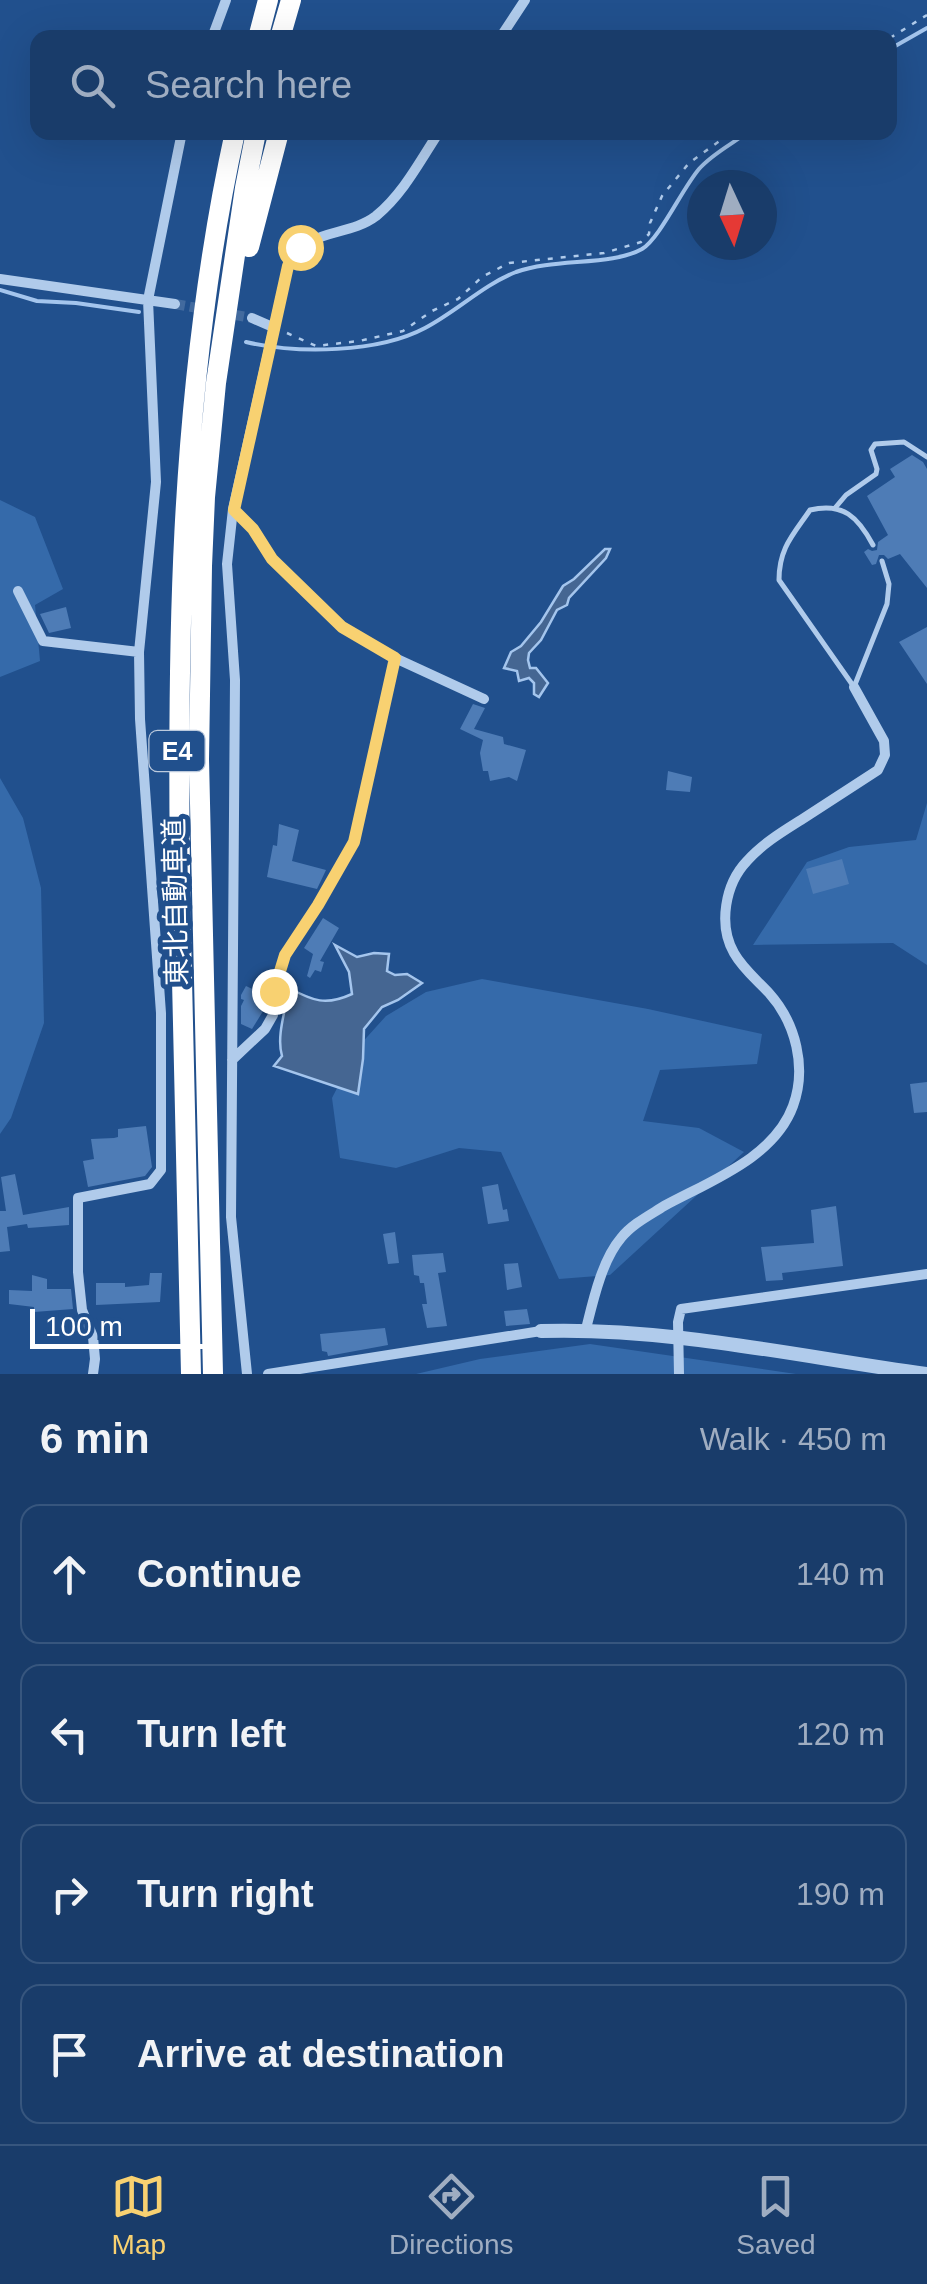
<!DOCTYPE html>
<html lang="en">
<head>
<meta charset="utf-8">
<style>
	:root { --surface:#193c6a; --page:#224370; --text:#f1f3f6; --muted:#9fadc1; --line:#37567e; --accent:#f8d171 }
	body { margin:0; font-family:Helvetica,"Noto Sans JP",sans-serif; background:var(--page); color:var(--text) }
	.compass { position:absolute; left:687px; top:170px; width:90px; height:90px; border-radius:50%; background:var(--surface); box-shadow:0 10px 40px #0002; rotate:176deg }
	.scale { position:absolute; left:30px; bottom:25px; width:188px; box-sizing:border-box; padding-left:10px; border:5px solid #fff; border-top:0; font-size:28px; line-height:35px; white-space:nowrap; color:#fff; -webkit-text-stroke:8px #21508d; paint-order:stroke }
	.stop { position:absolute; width:30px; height:30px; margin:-22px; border:8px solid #f8d171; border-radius:50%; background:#fff }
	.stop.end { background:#f8d171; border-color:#fff; box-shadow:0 2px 10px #0008 }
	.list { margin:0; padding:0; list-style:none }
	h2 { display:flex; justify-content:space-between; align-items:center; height:130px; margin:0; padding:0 40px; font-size:42px }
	h2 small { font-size:32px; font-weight:400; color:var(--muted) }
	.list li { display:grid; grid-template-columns:65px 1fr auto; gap:30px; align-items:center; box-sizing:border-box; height:140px; margin:0 20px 20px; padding:0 20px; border:2px solid var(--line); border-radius:20px }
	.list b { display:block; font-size:38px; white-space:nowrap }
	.list em { font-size:32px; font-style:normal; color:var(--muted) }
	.icon { flex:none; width:55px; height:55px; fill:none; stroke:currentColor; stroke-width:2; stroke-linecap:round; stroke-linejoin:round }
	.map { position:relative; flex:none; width:927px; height:1374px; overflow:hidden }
	.search { position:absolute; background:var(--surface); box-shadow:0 10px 40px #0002; left:30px; right:30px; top:30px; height:110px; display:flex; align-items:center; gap:25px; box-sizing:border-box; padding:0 35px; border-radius:20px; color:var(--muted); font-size:38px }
	.sheet { height:770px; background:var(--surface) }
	nav { display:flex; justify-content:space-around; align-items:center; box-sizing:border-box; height:140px; border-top:2px solid var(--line); background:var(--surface); font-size:28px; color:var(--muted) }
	nav a { display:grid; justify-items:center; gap:5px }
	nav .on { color:var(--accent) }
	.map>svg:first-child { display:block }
</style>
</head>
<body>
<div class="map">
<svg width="927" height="1374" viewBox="0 0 927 1374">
	<rect width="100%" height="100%" fill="#21508d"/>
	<!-- green -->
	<path fill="#356aaa" d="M0,500L35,517L63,589L35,605L40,661L0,677Z
		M0,778L23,818L41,888L44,1023L11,1118L0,1134Z
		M927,803V965L893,943L753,945L807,862L849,847L916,840Z
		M482,979L648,1009L762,1034L757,1064L660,1070L643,1121L699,1128L744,1152L610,1275L559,1279L501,1152L459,1148L396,1168L340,1158L332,1098L358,1047L386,1016L426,992Z
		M590,1344L796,1374H416L480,1359Z"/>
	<!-- water -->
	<path fill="#456692" stroke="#a4c5ed" stroke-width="2.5" d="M605,549H610L606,558L569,598L567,605L557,610L541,640L529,653L528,660L530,668H536L548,683L539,697L534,694V683L529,678L519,681L517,671L504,668L511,652L521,646L541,622L563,586L574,579Z
		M335,945L357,957L374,953L389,954L387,971L395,975L407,974L422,983L398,1000L382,1007L364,1029L363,1059L358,1094L274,1066L282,1056C276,1036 286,1009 289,988C313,1001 326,1006 352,994L349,972Z"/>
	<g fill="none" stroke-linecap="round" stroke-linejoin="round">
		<!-- stream -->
		<path stroke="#a4c5ed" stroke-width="4" d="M890,49L927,28
			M0,290L37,301L76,303L139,312
			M246,342C298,354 378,353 425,328C456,312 483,285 516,272C554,258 612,266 642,249C660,238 682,189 699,169C712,154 732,144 748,132"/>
	</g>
	<!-- building -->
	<path fill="#4e7cb6" d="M912,455L923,462L927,469V588L900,554L888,559L884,555H879L876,564L872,565L864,552L868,549L872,551L877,550L878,542L888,535L867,496L895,477L890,469Z
		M66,607L71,628L49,633L40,614Z
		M927,627V684L899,642Z
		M473,704L485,708L474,729L503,737L504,744L526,750L517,781L509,777L490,781L488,771H483L480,753L483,740L460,729Z
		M668,771L692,777L690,792L666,790Z
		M279,824L299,830L292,861L326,870L317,889L267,877L273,845L277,846Z
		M842,859L849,884L813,894L806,869Z
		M323,918L339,928L320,961L324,962L321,972L315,970L310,978L307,976L313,954L304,948Z
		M246,986L265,995V1008L252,1029L241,1024V1006L244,1000L241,999V995Z
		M927,1082V1112L914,1113L910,1084Z
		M146,1126L152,1167L145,1176L88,1187L83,1161L94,1159L91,1139L114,1138L118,1137V1129Z
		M15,1174L23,1215L69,1207V1225L28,1228L27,1224L7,1227L10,1251L0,1252V1211H6L1,1177Z
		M498,1184L503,1210L507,1209L509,1221L488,1224L482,1187Z
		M836,1206L843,1266L782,1273L783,1280L766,1281L761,1247L814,1243L811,1210Z
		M395,1232L399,1263L388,1264L383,1234Z
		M443,1253L446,1272L438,1273L447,1326L427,1328L422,1304H427L424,1283H420L419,1276L414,1275L412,1255Z
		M518,1263L522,1287L507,1290L504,1264Z
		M150,1273H162L160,1302L96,1305V1283H125V1287L149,1285Z
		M32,1275L47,1279V1289H71L73,1309L34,1312V1307L9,1304V1290L32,1291Z
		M527,1309L530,1324L506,1326L504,1311Z
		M385,1328L388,1345L328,1356L327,1352L322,1351L320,1334Z"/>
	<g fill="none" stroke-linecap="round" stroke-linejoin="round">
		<!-- minor-tunnel -->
		<path stroke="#426a9e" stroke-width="10" stroke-dasharray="10 5" stroke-linecap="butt" d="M175,304L252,318"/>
		<!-- path -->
		<path stroke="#b0cbeb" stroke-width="2.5" stroke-dasharray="5 8" stroke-linecap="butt" d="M890,38L927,15
			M287,333L316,346L359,341L403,331L432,311L458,299L482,277L509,263L604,253L641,242L649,234L650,223L662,196L689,163L732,132"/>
		<!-- service -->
		<path stroke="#b0cbeb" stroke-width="5" d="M835,508L846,495L876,474L877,469L871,450L875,444L904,442L927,457
			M873,545C858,517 843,502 810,510C793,535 779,548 779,580L854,687L887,604L889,584L882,561"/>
		<!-- minor -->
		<path stroke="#b0cbeb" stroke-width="10" d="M212,38L226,0
			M500,38L525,0
			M0,279L175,304
			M252,318L275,328
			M233,509L253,529L272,559L342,627L395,658L484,699
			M18,591L43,641L139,652
			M232,1060L265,1029L273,1015L274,991L285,955L318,905L354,842L395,658
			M586,1329C593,1301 602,1260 621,1238C632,1224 650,1215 664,1206C710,1181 774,1158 793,1106C807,1068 796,1023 769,993C757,980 743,969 734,953C718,925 725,884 747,861C762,844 782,832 801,820C827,803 852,787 878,770L885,755L884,741L854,687
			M93,1374L95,1359L93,1337L82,1310L78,1272V1198L150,1184L161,1170V1013L140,719L139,652L156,482L148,300L182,132
			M247,1374L231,1217L235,680L227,564L233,509L288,265C306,227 347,238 376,216C403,194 420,161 439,132
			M268,1374L541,1331
			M679,1374L678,1322L681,1309L927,1274"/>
		<!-- tertiary -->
		<path stroke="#b0cbeb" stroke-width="14" d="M541,1331C669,1327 800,1357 927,1374"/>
		<!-- motorway -->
		<path stroke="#fff" stroke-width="20" d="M258,38L268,0
			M280,38L291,0
			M249,247L279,132
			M191,1374C187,1228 184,1082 181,936C176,667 177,397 235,132
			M213,1374L199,759L202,566L205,497L216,383L245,188L256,132"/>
	</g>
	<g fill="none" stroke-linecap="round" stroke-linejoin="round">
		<!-- route -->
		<path stroke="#f8d171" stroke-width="12" d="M274,991L285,955L318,905L354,842L395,658L342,627L272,559L253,529L234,510L288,266L300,247"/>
	</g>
	<g text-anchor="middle" stroke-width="10" stroke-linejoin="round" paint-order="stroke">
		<!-- shield labels -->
		<rect fill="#21508d" stroke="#bccadd" stroke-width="2.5" x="149.5" y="731" width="55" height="40" rx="8"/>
		<g font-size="25" font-weight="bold" fill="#fff">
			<text x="177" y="760">E4</text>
		</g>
		<!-- street labels -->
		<g font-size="28" fill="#fff" stroke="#21508d">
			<text transform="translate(175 902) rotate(-91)" y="10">東北自動車道</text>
		</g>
	</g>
</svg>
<svg class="compass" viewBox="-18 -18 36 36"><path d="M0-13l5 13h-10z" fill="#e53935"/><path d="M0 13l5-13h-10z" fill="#9fadc1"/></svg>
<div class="scale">100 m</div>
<div class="stop" style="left:300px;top:247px"></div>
<div class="stop end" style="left:274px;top:991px"></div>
<div class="search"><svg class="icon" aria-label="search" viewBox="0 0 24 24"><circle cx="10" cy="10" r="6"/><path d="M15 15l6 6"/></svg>Search here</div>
</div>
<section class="sheet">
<h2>6 min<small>Walk · 450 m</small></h2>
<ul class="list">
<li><svg class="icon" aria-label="ahead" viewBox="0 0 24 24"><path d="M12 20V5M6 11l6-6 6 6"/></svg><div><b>Continue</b></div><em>140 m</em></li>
<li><svg class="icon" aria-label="left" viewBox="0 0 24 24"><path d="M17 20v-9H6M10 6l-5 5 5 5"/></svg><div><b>Turn left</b></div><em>120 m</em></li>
<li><svg class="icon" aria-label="right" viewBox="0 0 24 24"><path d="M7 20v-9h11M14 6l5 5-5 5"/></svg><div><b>Turn right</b></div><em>190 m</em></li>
<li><svg class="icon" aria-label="arrive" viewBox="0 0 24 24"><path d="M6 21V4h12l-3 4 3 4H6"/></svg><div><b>Arrive at destination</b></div></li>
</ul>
</section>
<nav>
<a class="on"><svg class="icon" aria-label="map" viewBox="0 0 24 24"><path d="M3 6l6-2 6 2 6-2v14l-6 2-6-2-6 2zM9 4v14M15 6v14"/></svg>Map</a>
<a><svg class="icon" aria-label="directions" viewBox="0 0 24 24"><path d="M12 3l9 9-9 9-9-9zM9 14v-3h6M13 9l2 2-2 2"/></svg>Directions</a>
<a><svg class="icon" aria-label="saved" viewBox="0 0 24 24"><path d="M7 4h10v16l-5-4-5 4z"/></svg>Saved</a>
</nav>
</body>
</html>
